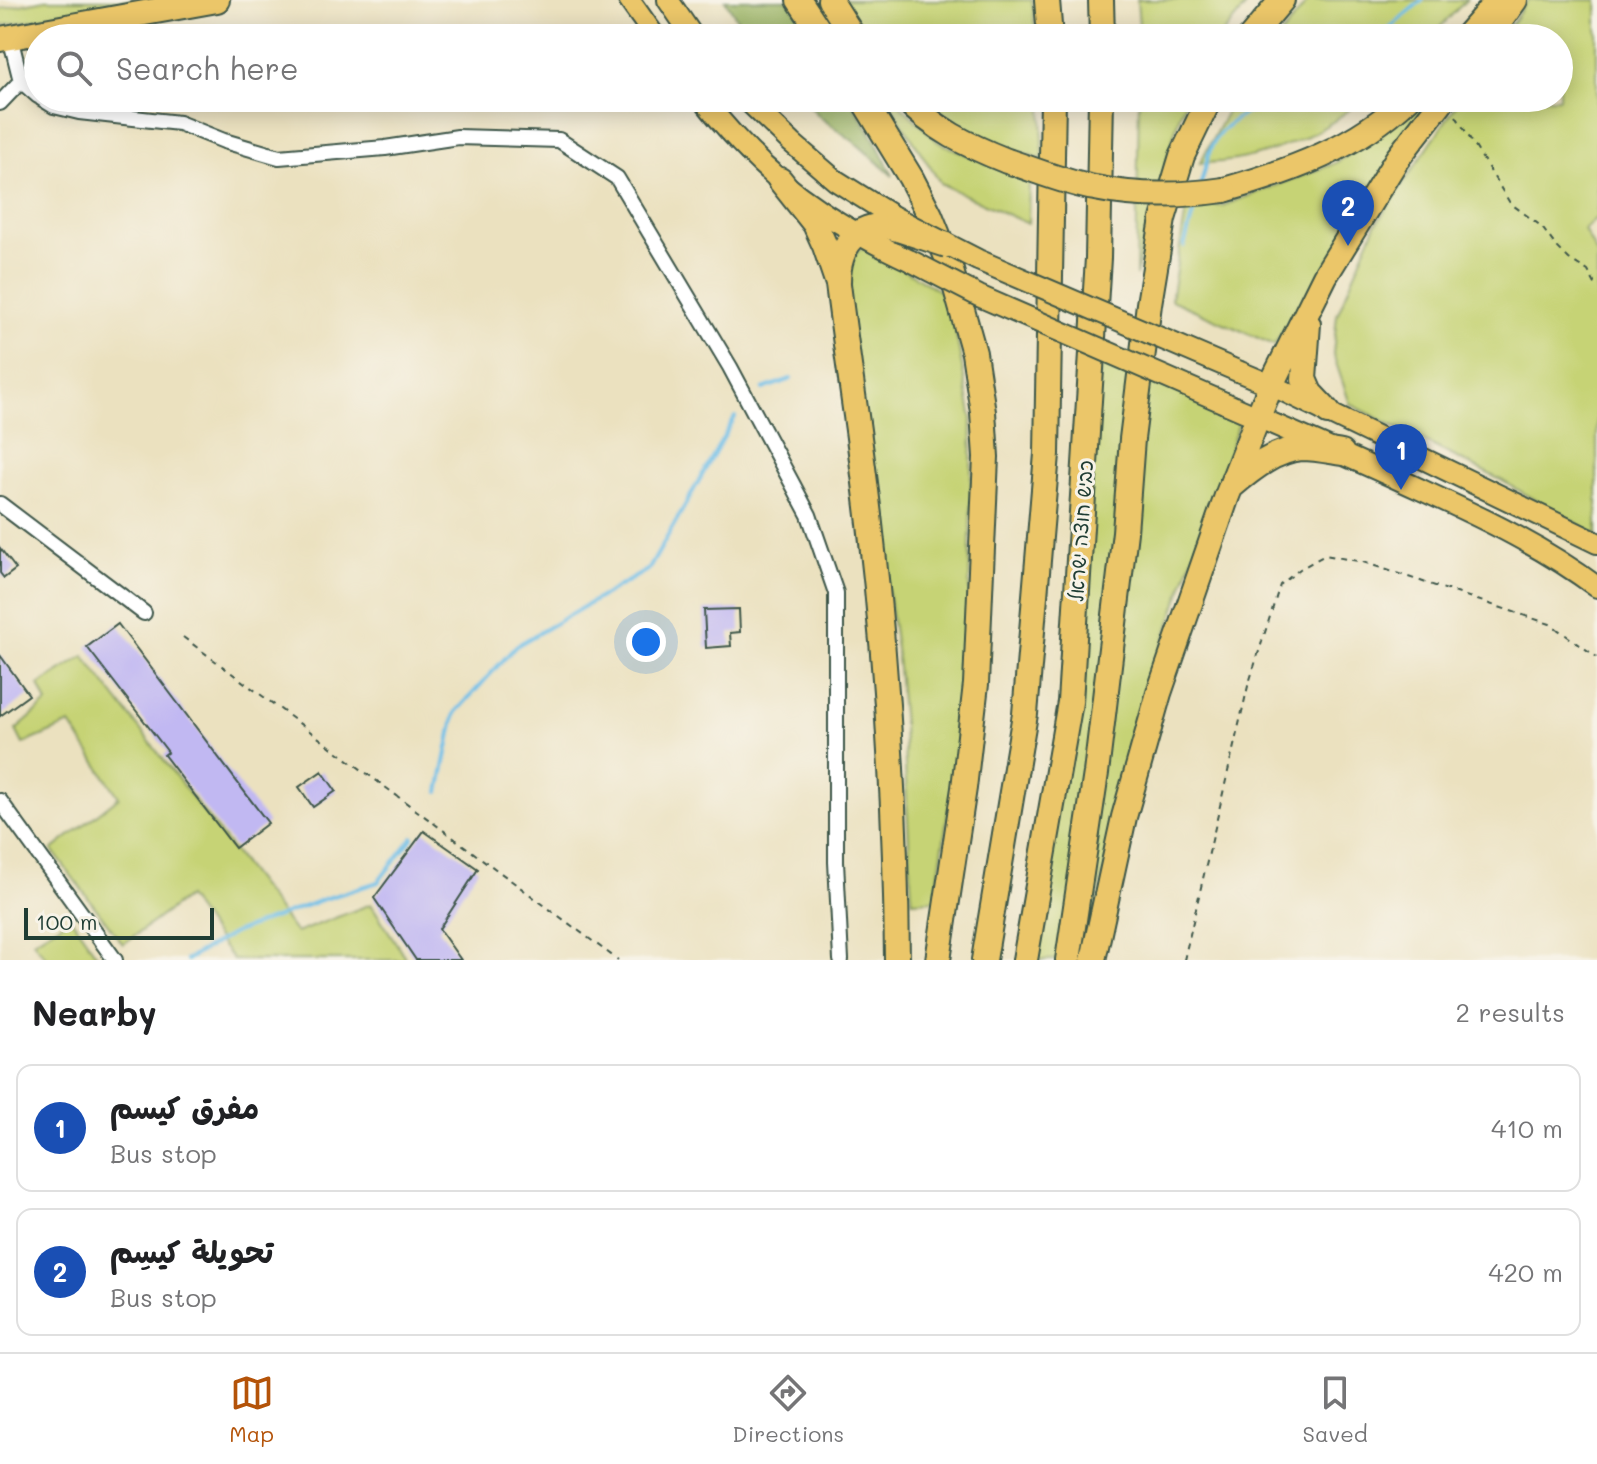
<!DOCTYPE html>
<html lang="en">
<head>
<meta charset="utf-8">
<style>
	:root { --surface:#fff; --page:#f2f2f2; --text:#202124; --muted:#757577; --line:#e0e0e0; --accent:#b45309 }
	body { margin:0; font-family:Mali,"Playpen Sans Arabic","Playpen Sans Hebrew",sans-serif; background:var(--page); color:var(--text) }
	.scale { position:absolute; left:24px; bottom:20px; width:190px; box-sizing:border-box; padding-left:8px; border:4px solid #1f3d34; border-top:0; font-size:22px; line-height:28px; white-space:nowrap; color:#1f3d34; -webkit-text-stroke:6px #f7f3e8; paint-order:stroke }
	.you { position:absolute; left:646px; top:642px; width:28px; height:28px; margin:-20px; border:6px solid #fff; border-radius:50%; background:#1a73e8; box-shadow:0 0 0 12px #1a73e833 }
	.badge { display:grid; place-items:center; width:52px; height:52px; border-radius:50%; background:var(--accent); color:#fff; font-size:26px; font-weight:700 }
	.pin { position:absolute; translate:-50% -66px; filter:drop-shadow(0 2px 4px #0008) }
	.pin::after { content:''; position:absolute; top:42px; width:28px; height:24px; background:inherit; clip-path:polygon(0 0,100% 0,50% 100%) }
	.list { margin:0; padding:0; list-style:none }
	h2 { display:flex; justify-content:space-between; align-items:center; height:104px; margin:0; padding:0 32px; font-size:34px }
	h2 small { font-size:26px; font-weight:400; color:var(--muted) }
	.list li { display:grid; grid-template-columns:52px 1fr auto; gap:24px; align-items:center; box-sizing:border-box; height:128px; margin:0 16px 16px; padding:0 16px; border:2px solid var(--line); border-radius:16px }
	.list b { display:block; font-size:30px; white-space:nowrap }
	.list p { margin:0; font-size:26px; white-space:nowrap; color:var(--muted) }
	.list em { font-size:26px; font-style:normal; color:var(--muted) }
	.icon { flex:none; width:44px; height:44px; fill:none; stroke:currentColor; stroke-width:2; stroke-linecap:round; stroke-linejoin:round }
	.map { position:relative; flex:none; width:1597px; height:960px; overflow:hidden }
	.search { position:absolute; background:var(--surface); box-shadow:0 4px 20px #0003; left:24px; right:24px; top:24px; height:88px; display:flex; align-items:center; gap:20px; box-sizing:border-box; padding:0 28px; border-radius:44px; color:var(--muted); font-size:30px }
	.sheet { height:392px; background:var(--surface) }
	nav { display:flex; justify-content:space-around; align-items:center; box-sizing:border-box; height:112px; border-top:2px solid var(--line); background:var(--surface); font-size:22px; color:var(--muted) }
	nav a { display:grid; justify-items:center; gap:4px }
	nav .on { color:var(--accent) }
	.map>svg:first-child { display:block }
</style>
</head>
<body>
<div class="map">
<svg width="1597" height="960" viewBox="0 0 1597 960">
	<rect width="100%" height="100%" fill="#f7f3e8"/>
	<filter id="ink" filterUnits="userSpaceOnUse"><feTurbulence type="fractalNoise" baseFrequency=".0125" numOctaves="2"/><feDisplacementMap in="SourceGraphic" scale="16" xChannelSelector="R" yChannelSelector="G"/><feConvolveMatrix kernelMatrix="1 2 1 2 8 2 1 2 1" color-interpolation-filters="sRGB"/></filter>
	<filter id="wash" filterUnits="userSpaceOnUse"><feTurbulence type="fractalNoise" baseFrequency=".006" numOctaves="4" result="noise"/><feDisplacementMap in="SourceGraphic" scale="32" xChannelSelector="R" yChannelSelector="G"/><feGaussianBlur stdDeviation="1.8" result="paint"/><feColorMatrix in="noise" values="0 0 0 0 0 0 0 0 0 0 0 0 0 0 0 0 0 1.4 0 .05"/><feComposite in="paint" operator="in"/></filter>
	<g filter="url(#wash)">
		<rect width="100%" height="100%" fill="#ebe1bf"/>
		<!-- green -->
		<path fill="#c6d374" stroke="#728854" stroke-width="2" d="M45,0H140L0,26V9Z
			M842,0H1032L1036,38H865Z
			M1137,0H1251L1219,38H1140Z
			M1309,0H1466L1430,38H1279Z
			M1528,0H1597V217L1584,230L1597,254V535L1499,479L1350,404L1333,354L1337,315L1376,224L1461,98H1559V38H1502Z
			M886,98H893L938,142L1029,182L1028,224L941,184Z
			M925,98H1042L1043,159L990,143L945,116Z
			M1139,98H1187L1180,114L1144,237L1136,276Z
			M1234,98H1363C1354,106 1344,114 1334,121C1297,145 1244,164 1200,163Z
			M1422,98H1436L1274,345L1171,300L1187,204L1222,206L1333,164L1373,141Z
			M869,248L949,297L972,419L969,604L964,705L935,900L912,901L903,725L897,656L844,283L857,250Z
			M1102,357L1241,417L1148,687L1129,758L1084,960H1033Z
			M84,656L296,933L371,904L407,960H233L187,897L123,944L52,850L119,797L70,724L23,744L16,730L47,703L39,685Z
			M71,918L100,960H48L33,941Z"/>
		<!-- forest -->
		<path fill="#9cb566" stroke="#5e794d" stroke-width="2" d="M725,0H788L814,38H749Z
			M803,98H850L877,144L893,176L857,144L820,117Z"/>
		<g fill="none" stroke-linecap="round" stroke-linejoin="round">
			<!-- stream -->
			<path stroke="#6cbee8" stroke-width="4" d="M1378,38L1422,0
				M1201,183C1205,171 1207,156 1212,145C1224,121 1252,110 1274,98
				M1184,246L1196,203
				M763,389L791,379
				M439,792L455,713L516,646L649,569L735,417
				M186,960L234,933L324,899L378,882L413,837"/>
		</g>
		<g id="blocks">
			<!-- building -->
			<path fill="#c1b8f2" d="M0,548L16,569L4,578L0,573Z
				M739,609L740,632L730,633L731,646L706,648L704,610Z
				M118,624L268,823L235,848L164,755L168,752L87,647Z
				M0,655L29,695L0,716Z
				M322,771L336,791L313,807L299,787Z
				M424,831L478,869L439,929L461,960H416L374,898Z"/>
		</g>
	</g>
	<g filter="url(#ink)">
		<use href="#blocks" fill-opacity="0" stroke="#3e5649" stroke-width="2"/>
		<g fill="none" stroke-linecap="round" stroke-linejoin="round">
			<defs>
				<path id="street" d="M10,37L21,81L38,96
					M41,98L54,106L79,112L179,123L224,141L279,157L385,148L458,137L559,140L617,178L730,367L809,515L836,593V862L841,960
					M0,103L21,81
					M0,504L144,613
					M0,801L115,960"/>
				<path id="primary" d="M629,0L656,38
					M668,0L694,38
					M702,98C735,140 774,180 818,209C847,229 879,246 911,261
					M745,98L792,143L835,180L894,217
					M1240,372L1271,385L1597,543
					M1225,403C1292,432 1360,461 1426,492C1485,519 1545,548 1597,587"/>
				<path id="highway" d="M799,0L824,38
					M830,0L854,38
					M1047,0L1050,38
					M1101,0L1102,38
					M1250,38L1282,0
					M1465,38L1498,0
					M1488,38L1515,0
					M0,39L217,0
					M862,98L911,178L930,215L948,260L974,353L983,412L986,457L976,684L964,788L938,960
					M905,98C933,129 969,146 1007,161
					M780,180L815,224L825,246L838,284C848,364 861,444 870,524C887,669 896,815 897,960
					M1224,190C1292,171 1357,147 1408,98
					M838,282C838,245 860,217 898,229
					M1308,324L1304,379L1310,393L1328,412
					M1233,485C1253,468 1276,450 1302,448C1315,448 1329,451 1342,453
					M984,960L1025,714L1047,454L1053,98
					M1025,960L1070,702L1098,258L1101,98
					M1068,960L1096,773L1125,532L1132,439L1149,304L1163,219L1182,156L1210,98
					M1093,960L1124,817L1159,693L1227,496L1258,417L1271,385L1325,276L1397,159L1444,98"/>
			</defs>
			<!-- street casing -->
			<use href="#street" stroke="#3e5649" stroke-width="18"/>
			<!-- primary casing -->
			<use href="#primary" stroke="#3e5649" stroke-width="24"/>
			<!-- highway casing -->
			<use href="#highway" stroke="#3e5649" stroke-width="28"/>
			<!-- path -->
			<path stroke="#3e5649" stroke-width="2" stroke-dasharray="6 6" stroke-linecap="butt" d="M1456,116L1510,203L1541,226L1555,245L1569,259L1588,271L1597,288
				M183,637L618,960
				M1184,960L1248,686L1280,585L1300,569L1325,555L1363,562L1550,624L1597,657"/>
			<!-- street -->
			<use href="#street" stroke="#fff" stroke-width="14"/>
			<!-- primary -->
			<use href="#primary" stroke="#ebc669" stroke-width="20"/>
			<!-- highway -->
			<use href="#highway" stroke="#ebc669" stroke-width="24"/>
			<defs>
				<path id="primary-bridge" d="M894,217L978,260L1240,372
					M911,261L979,296L1225,403"/>
				<path id="highway-bridge" d="M1007,161C1036,170 1065,183 1095,188C1138,197 1182,196 1224,190
					M898,229L947,245"/>
			</defs>
			<!-- primary-bridge casing -->
			<use href="#primary-bridge" stroke="#3e5649" stroke-width="24" stroke-linecap="butt"/>
			<!-- highway-bridge casing -->
			<use href="#highway-bridge" stroke="#3e5649" stroke-width="28" stroke-linecap="butt"/>
			<!-- primary-bridge -->
			<use href="#primary-bridge" stroke="#ebc669" stroke-width="20"/>
			<!-- highway-bridge -->
			<use href="#highway-bridge" stroke="#ebc669" stroke-width="24"/>
		</g>
	</g>
	<g text-anchor="middle" stroke-width="6" stroke-linejoin="round" paint-order="stroke">
		<!-- street labels -->
		<g font-size="20" fill="#1f3d34" stroke="#f7f3e8">
			<text transform="translate(1081 531) rotate(-86)" y="7">כביש חוצה ישראל</text>
		</g>
	</g>
</svg>
<div class="scale">100 m</div>
<div class="you"></div>
<div class="pin badge" style="left:1401px;top:490px;background:#1a4fb4">1</div>
<div class="pin badge" style="left:1348px;top:246px;background:#1a4fb4">2</div>
<div class="search"><svg class="icon" aria-label="search" viewBox="0 0 24 24"><circle cx="10" cy="10" r="6"/><path d="M15 15l6 6"/></svg>Search here</div>
</div>
<section class="sheet">
<h2>Nearby<small>2 results</small></h2>
<ul class="list">
<li><span class="badge" style="background:#1a4fb4">1</span><div><b>مفرق كيسم</b><p>Bus stop</p></div><em>410 m</em></li>
<li><span class="badge" style="background:#1a4fb4">2</span><div><b>تحويلة كيسِم</b><p>Bus stop</p></div><em>420 m</em></li>
</ul>
</section>
<nav>
<a class="on"><svg class="icon" aria-label="map" viewBox="0 0 24 24"><path d="M3 6l6-2 6 2 6-2v14l-6 2-6-2-6 2zM9 4v14M15 6v14"/></svg>Map</a>
<a><svg class="icon" aria-label="directions" viewBox="0 0 24 24"><path d="M12 3l9 9-9 9-9-9zM9 14v-3h6M13 9l2 2-2 2"/></svg>Directions</a>
<a><svg class="icon" aria-label="saved" viewBox="0 0 24 24"><path d="M7 4h10v16l-5-4-5 4z"/></svg>Saved</a>
</nav>
</body>
</html>
